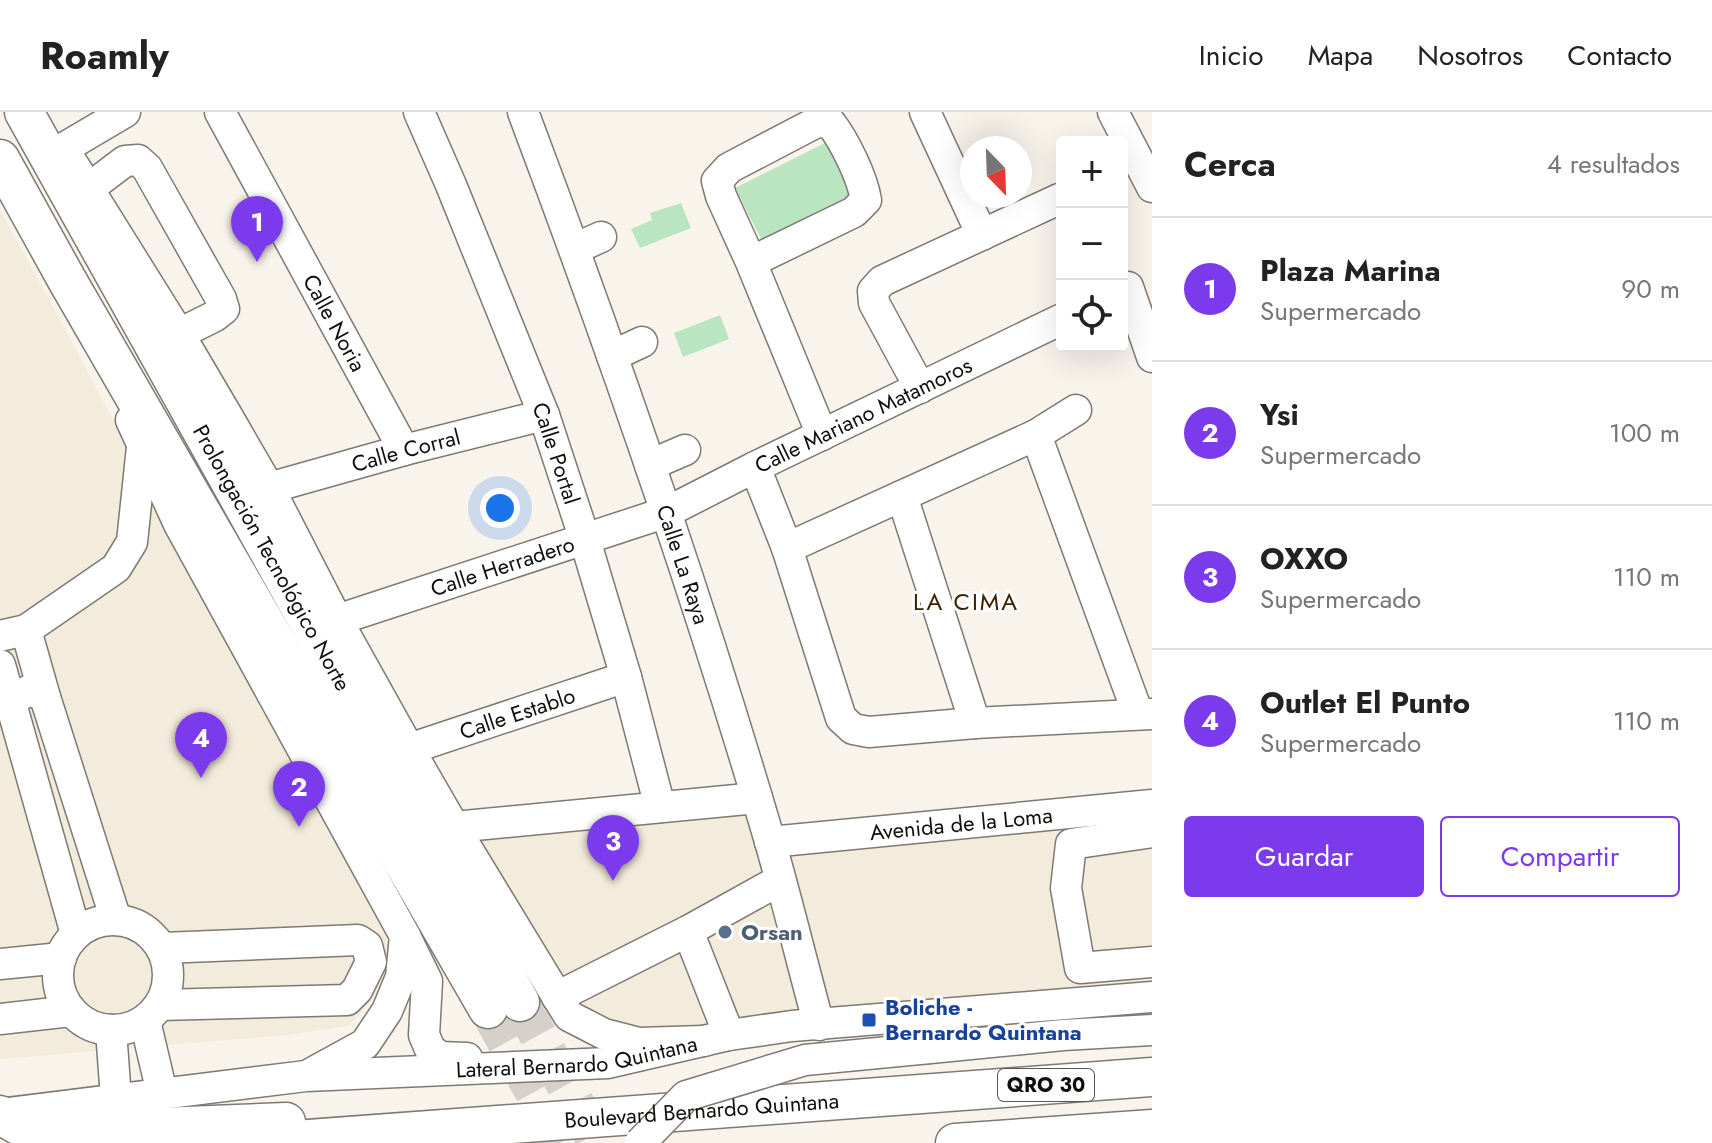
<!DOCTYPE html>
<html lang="es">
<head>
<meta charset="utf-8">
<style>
	:root { --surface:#fff; --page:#f2f2f2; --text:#222; --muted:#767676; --line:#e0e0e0; --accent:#7c3aed }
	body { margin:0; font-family:Jost,sans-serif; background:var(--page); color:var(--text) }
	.controls { position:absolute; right:24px; top:24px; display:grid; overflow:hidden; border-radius:8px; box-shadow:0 8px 32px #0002 }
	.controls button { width:72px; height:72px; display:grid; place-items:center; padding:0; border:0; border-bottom:2px solid var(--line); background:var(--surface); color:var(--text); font:40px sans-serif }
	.compass { position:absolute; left:960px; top:24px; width:72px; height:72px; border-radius:50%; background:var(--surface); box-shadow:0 8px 32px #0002; rotate:157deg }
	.you { position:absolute; left:500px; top:396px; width:28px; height:28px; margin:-20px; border:6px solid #fff; border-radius:50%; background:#1a73e8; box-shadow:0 0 0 12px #1a73e833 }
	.badge { display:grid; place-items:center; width:52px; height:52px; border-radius:50%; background:var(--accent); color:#fff; font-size:26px; font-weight:700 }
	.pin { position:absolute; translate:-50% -66px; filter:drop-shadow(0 2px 4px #0008) }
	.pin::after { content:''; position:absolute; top:42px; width:28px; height:24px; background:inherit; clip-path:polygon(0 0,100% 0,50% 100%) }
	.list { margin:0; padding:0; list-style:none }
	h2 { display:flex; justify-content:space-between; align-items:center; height:104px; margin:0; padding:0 32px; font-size:34px }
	h2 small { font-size:26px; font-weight:400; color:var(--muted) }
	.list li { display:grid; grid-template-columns:52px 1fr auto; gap:24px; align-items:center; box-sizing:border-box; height:144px; padding:0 32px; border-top:2px solid var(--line) }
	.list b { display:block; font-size:30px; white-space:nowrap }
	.list p { margin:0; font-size:26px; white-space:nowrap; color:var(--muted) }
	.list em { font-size:26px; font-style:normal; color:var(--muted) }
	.actions { display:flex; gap:16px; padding:24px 32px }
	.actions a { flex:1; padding:18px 0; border:2px solid var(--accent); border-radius:8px; text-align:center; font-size:28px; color:var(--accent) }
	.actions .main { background:var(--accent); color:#fff }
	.icon { flex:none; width:44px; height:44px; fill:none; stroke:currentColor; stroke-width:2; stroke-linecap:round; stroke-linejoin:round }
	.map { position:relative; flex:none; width:1152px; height:1031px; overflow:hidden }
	header { display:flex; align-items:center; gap:48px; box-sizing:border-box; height:112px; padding:0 40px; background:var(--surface); border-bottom:2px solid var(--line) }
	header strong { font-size:38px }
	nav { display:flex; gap:44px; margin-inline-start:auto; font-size:28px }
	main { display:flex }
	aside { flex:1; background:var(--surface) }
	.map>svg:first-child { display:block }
</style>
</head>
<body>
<header>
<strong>Roamly</strong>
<nav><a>Inicio</a><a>Mapa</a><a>Nosotros</a><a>Contacto</a></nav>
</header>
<main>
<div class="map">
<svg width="1152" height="1031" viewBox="0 0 1152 1031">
	<rect width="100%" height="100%" fill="#f8f3eb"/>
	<!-- built -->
	<path fill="#f3ebdb" d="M0,98L65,217L396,844L376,885L348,914L287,923L0,947Z
		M757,686L770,729L1152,693V885L704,929L569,904L454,715Z"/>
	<!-- green -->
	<path fill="#b9e6c1" d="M829,29L856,81L761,127L735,76Z
		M681,91L691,116L640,136L631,117L652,108L650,101Z
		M720,203L729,227L683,245L674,221Z"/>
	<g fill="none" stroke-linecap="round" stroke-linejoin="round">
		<!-- major-tunnel -->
		<path stroke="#d5d1ca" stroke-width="38" stroke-dasharray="38 19" stroke-linecap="butt" d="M520,890L597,1031
			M488,897L562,1031"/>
		<defs>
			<g id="minor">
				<path id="s1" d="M220,0L404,338"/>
				<path id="s2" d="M419,0L451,73L544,303L585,428L626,565L660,695"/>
				<path id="s3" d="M523,0C613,239 697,481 769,726C787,788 802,851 819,913"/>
				<path d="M925,0L982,123"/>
				<path d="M1113,0L1152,75"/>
				<path d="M64,36L125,0"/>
				<path d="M71,49L179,222L225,300L269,376L337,508L409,637L454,715L569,904L604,922L639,931L704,929"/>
				<path d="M88,77L125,49L138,48L147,56L221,187L224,197L215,204L179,222"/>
				<path d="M574,137L601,125"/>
				<path d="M751,150L854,100L866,88C862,64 844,28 829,9L815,11L729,56L717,69L721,84L751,150L822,323"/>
				<path d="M1128,175L1152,245"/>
				<path d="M612,244L642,230"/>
				<path d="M920,276L874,191L873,179L882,169L1059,87"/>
				<path d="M131,308L179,412L405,824L427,869L424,923L430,937L440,945L467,946"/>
				<path d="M1036,323L1138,602"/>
				<path d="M650,353L685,338"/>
				<path d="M755,355L787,436L841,606L853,617L869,620L975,611L1152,602"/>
				<path id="s4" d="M269,376L404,338L544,303"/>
				<path d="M902,384L975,611"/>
				<path d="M787,436L1036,323L1076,298"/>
				<path id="s5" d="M337,508L667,400L755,355L1062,207"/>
				<path d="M26,518L45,585"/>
				<path d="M0,524L26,518L116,456L132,430L142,335"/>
				<path d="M0,553L12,595"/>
				<path id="s6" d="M409,637L626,565"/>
				<path d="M454,715L757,686"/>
				<path d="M1152,720L1071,732L1066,776L1080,856L1152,850"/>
				<path id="s7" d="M770,730L1152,693"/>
				<circle cx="113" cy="863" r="55"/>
				<path d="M688,819L729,923"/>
				<path d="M76,822L12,595L18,584L30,578L45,585L116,808"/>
				<path d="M0,852L61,846"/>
				<path d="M557,885L688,819L780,768"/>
				<path d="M160,893L347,888L357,878L371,850L367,834L358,828L162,836"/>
				<path d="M0,907L71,899"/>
				<path d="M145,909L162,981"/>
				<path d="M111,918L116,987"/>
				<path d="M930,936L1063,923L1152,918"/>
				<path d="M312,961L365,932L387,899L401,865L405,824"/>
				<path id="s8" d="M0,1002L306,964L608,951L729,923L792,914L1152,885"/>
			</g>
			<g id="major">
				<path id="s9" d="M24,0L520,890"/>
				<path d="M0,47L67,168L488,897"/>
				<path d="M0,1003L30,1020L286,1010"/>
				<path id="s10" d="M253,1031L1152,965"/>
				<path d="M955,1031L1152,1017"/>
			</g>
		</defs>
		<!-- minor casing -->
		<use href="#minor" stroke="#7e7972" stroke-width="33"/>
		<!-- major casing -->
		<use href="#major" stroke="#7e7972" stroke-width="41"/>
		<!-- minor -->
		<use href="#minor" stroke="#fff" stroke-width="30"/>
		<!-- major -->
		<use href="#major" stroke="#fff" stroke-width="38"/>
		<defs>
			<path id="minor-bridge" d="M640,1031L686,984L805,948L930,936"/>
		</defs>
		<!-- minor-bridge casing -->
		<use href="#minor-bridge" stroke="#7e7972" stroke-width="33" stroke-linecap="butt"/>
		<!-- minor-bridge -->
		<use href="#minor-bridge" stroke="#fff" stroke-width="30"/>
	</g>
	<!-- markers -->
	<circle fill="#5c6f8a" stroke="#fff" stroke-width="3" cx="725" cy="820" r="8"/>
	<rect fill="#1a4fb4" stroke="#fff" stroke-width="3" x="861" y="900" width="16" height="16" rx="4"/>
	<g text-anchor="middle" stroke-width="6" stroke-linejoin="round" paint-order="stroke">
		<!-- shield labels -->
		<rect fill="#fff" stroke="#585755" stroke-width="2" x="998" y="957" width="96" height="32" rx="6"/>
		<g font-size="20" font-weight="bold" fill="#110f0c">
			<text x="1046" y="980">QRO 30</text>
		</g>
		<!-- street labels -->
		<g font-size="22" fill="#110f0c" stroke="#fff">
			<text dy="8" stroke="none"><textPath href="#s1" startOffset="240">Calle Noria</textPath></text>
			<text dy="8" stroke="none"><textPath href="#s5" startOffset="566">Calle Mariano Matamoros</textPath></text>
			<text dy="8" stroke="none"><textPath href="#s4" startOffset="142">Calle Corral</textPath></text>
			<text dy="8" stroke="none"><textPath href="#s2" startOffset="368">Calle Portal</textPath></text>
			<text dy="8" stroke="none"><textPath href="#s9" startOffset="510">Prolongación Tecnológico Norte</textPath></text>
			<text dy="8" stroke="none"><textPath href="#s3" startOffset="480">Calle La Raya</textPath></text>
			<text dy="8" stroke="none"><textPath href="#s5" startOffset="174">Calle Herradero</textPath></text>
			<text dy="8" stroke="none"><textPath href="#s6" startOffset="114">Calle Establo</textPath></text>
			<text dy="8" stroke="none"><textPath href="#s7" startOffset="192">Avenida de la Loma</textPath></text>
			<text dy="8" stroke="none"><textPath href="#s8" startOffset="580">Lateral Bernardo Quintana</textPath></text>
			<text dy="8" stroke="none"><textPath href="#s10" startOffset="450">Boulevard Bernardo Quintana</textPath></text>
		</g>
		<!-- service labels -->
		<g font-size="22" font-weight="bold" fill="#4e5e75" stroke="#fff" text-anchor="start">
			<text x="741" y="828">Orsan</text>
		</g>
		<!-- transit labels -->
		<g font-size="22" font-weight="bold" fill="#164399" stroke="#fff" text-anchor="start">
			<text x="885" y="903">Boliche -<tspan x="885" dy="25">Bernardo Quintana</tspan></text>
		</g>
		<!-- neighbourhood labels -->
		<g font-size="24" letter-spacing="2" fill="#3c2201" stroke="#fff">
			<text x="966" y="498">LA CIMA</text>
		</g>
	</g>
</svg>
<div class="controls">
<button>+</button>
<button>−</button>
<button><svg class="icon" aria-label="locate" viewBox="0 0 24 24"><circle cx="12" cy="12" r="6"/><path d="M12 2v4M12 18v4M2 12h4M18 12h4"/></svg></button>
</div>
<svg class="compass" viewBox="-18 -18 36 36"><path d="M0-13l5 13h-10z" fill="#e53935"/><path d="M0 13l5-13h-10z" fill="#767676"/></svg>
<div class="you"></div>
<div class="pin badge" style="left:257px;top:150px">1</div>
<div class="pin badge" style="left:299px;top:715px">2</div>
<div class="pin badge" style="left:613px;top:769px">3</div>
<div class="pin badge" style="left:201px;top:666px">4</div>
</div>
<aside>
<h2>Cerca<small>4 resultados</small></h2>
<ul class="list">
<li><span class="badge">1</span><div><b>Plaza Marina</b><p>Supermercado</p></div><em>90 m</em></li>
<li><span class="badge">2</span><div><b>Ysi</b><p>Supermercado</p></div><em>100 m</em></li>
<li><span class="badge">3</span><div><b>OXXO</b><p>Supermercado</p></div><em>110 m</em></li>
<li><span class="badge">4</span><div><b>Outlet El Punto</b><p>Supermercado</p></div><em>110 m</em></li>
</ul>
<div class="actions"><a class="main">Guardar</a><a>Compartir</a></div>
</aside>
</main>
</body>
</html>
